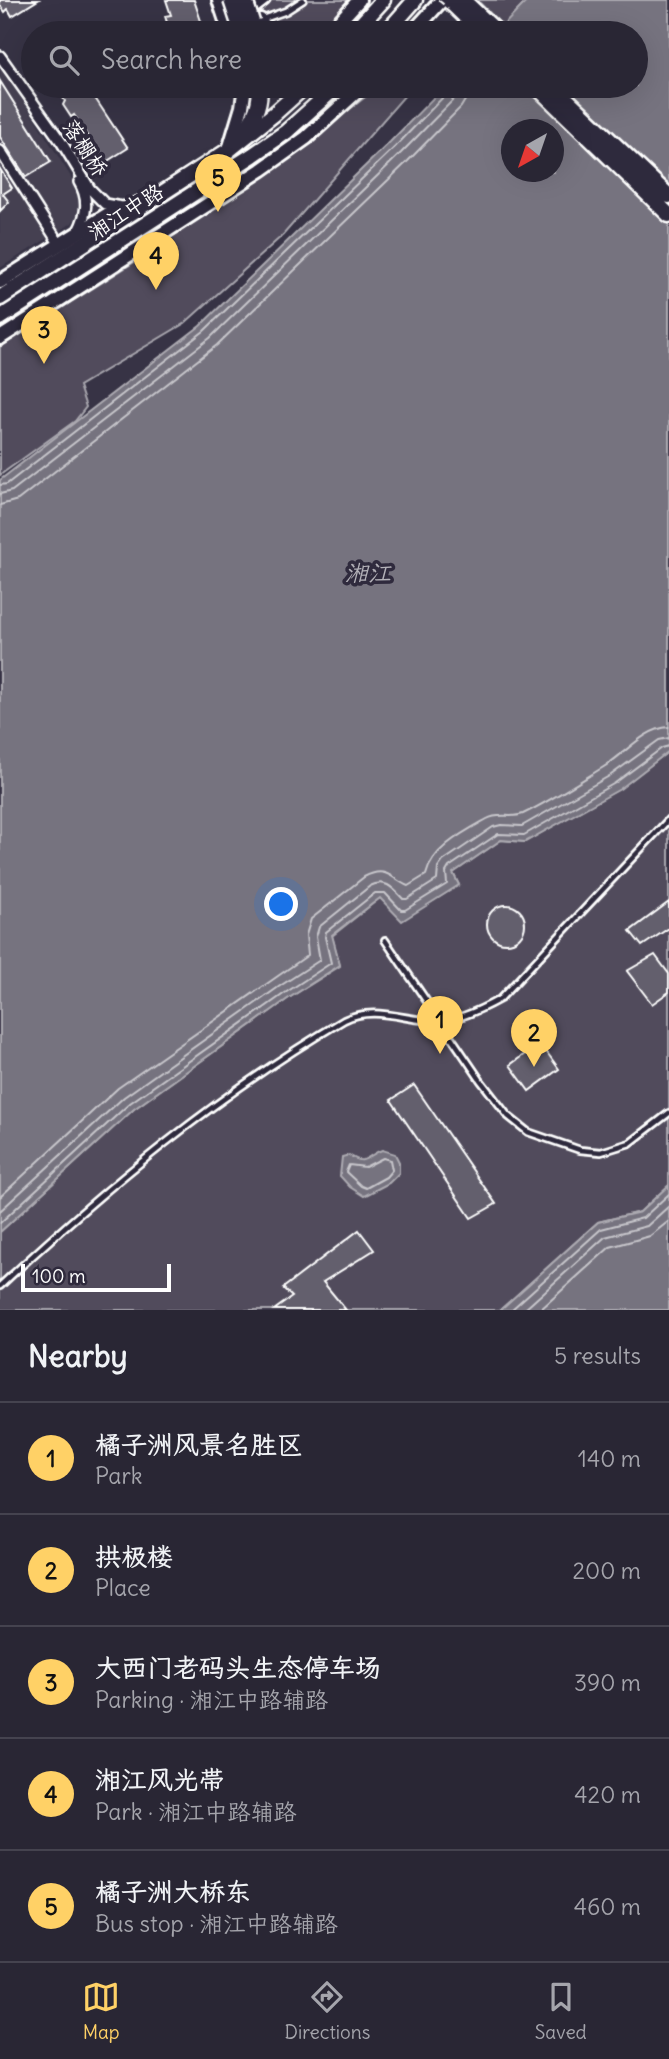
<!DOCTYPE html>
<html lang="en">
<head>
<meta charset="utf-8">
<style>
	:root { --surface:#292634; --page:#312e3c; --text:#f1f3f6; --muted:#a5a5ac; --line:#45434f; --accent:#ffd166 }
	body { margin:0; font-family:Delius,"LXGW WenKai TC",sans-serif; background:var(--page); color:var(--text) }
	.compass { position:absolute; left:501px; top:119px; width:63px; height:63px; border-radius:50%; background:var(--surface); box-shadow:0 7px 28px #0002; rotate:220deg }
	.scale { position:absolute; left:21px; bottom:18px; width:150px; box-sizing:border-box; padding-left:7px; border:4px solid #fff; border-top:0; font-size:19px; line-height:24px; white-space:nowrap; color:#fff; -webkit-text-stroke:5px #2f2a3d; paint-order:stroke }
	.you { position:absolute; left:282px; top:905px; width:24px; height:24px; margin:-18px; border:5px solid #fff; border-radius:50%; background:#1a73e8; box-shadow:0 0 0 10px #1a73e833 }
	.badge { display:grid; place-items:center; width:46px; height:46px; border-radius:50%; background:var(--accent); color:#111; font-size:23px; font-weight:700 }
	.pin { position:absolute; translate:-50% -58px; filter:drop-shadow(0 2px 4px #0008) }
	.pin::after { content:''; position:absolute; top:37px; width:24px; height:21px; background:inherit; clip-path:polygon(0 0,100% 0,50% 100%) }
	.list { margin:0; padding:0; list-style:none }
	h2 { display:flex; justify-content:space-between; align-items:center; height:91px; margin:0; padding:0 28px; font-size:30px }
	h2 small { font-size:23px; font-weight:400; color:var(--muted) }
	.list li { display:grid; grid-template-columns:46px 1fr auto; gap:21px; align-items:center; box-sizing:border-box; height:112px; padding:0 28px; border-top:2px solid var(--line) }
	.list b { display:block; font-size:26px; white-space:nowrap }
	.list p { margin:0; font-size:23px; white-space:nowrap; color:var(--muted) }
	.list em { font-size:23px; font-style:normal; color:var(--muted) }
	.icon { flex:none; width:38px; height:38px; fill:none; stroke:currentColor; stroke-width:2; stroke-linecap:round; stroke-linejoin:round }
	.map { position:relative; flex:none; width:669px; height:1310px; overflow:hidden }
	.search { position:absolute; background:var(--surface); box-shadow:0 7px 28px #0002; left:21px; right:21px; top:21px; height:77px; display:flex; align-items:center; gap:18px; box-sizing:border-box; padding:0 24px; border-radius:38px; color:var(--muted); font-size:26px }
	.sheet { height:651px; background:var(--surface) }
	nav { display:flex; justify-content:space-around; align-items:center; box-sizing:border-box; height:98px; border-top:2px solid var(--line); background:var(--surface); font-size:19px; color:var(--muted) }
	nav a { display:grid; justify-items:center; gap:4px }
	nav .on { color:var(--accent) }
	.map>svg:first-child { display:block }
</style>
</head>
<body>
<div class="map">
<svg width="669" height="1310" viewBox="0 0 669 1310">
	<rect width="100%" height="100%" fill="#373345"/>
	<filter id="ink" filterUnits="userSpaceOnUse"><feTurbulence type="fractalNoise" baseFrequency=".0143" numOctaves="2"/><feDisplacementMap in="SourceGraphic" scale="14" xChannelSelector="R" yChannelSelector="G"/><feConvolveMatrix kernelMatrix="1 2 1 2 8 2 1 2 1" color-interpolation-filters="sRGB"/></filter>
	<g filter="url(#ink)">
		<!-- built -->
		<path fill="#444051" d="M0,63L79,190L82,198L81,212L72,223L0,268Z"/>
		<!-- green -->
		<path fill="#514c5c" stroke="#a8a6ae" stroke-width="2" d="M257,0H354L323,33H275L267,24Z
			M477,0H528L503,26Z
			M375,86H413L283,235L185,323L79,386L86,407L75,421L0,475V347L144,256L296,152L369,94Z
			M669,751V1185L640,1212L598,1222L500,1310H0V1232L134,1109L289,998L340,966L332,936L380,898L402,920L459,885L453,873L501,840L525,842L619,789Z"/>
		<!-- water -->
		<path fill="#76737f" stroke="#adabb2" stroke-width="2" fill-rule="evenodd" d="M528,0H669V751L620,789L525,842L501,840L453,873L459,885L402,921L380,898L332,935L340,965L289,998L134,1109L0,1232V480L200,326L390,142L445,86H636V33H496ZM512,130H554V172H512Z
			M382,1150L395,1154L399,1162V1173L389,1183L364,1196L350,1187L340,1176L342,1157L349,1155C366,1167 366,1155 382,1150Z
			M669,1185V1310H500L598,1222L640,1212Z"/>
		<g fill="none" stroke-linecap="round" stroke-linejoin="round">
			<!-- shore -->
			<path stroke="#c8c7cc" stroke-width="2" d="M0,485L7,484L204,331L395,147L447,93L449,86
				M0,494L12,491L210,338L401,153L454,99L458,86
				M0,505L18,500L217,345L408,161L461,107L467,97L469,86
				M383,1158L390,1160L392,1170L386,1177L366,1188L361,1186L346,1172L349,1165L365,1167Z
				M0,1197L118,1088L308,955L306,935L311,919L364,877C387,865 391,879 408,886L426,875C432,848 464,832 487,819C499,812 511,819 523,814C550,801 576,784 602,768C623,756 644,728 669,727
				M0,1211L124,1097L280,986L320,960L316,937L319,927L370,886C385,878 393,888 403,899H407L437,880L438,868L443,861L493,827L501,825L522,826L611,775L659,740L669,738
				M0,1223L130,1103L285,993L331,963L325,937L326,932L375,893H385L401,910H405L447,884L446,872L449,867L498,834L524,835L615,783L662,748L669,746
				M511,1310L601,1229L643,1218L669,1194
				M524,1310L605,1237L647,1226L669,1206
				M540,1310L610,1247L650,1236L669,1221"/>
		</g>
		<!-- building -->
		<path fill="#635f6d" stroke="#fff" stroke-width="2" d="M0,0H38L12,16L8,9L5,12L0,5Z
			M166,0H194L205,33H176L175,29H169L165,16L171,15Z
			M0,81L51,162L26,177L0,137Z
			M55,86H87L128,148L106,162L96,148L92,151L85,140L89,139L74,115L71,117L63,105L65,101Z
			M0,169L12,188L3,194L9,202L0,211Z
			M669,902V928L642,946L630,931Z
			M487 924a19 19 0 1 1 38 0a19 19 0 1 1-38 0Z
			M655,955L669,974V992L652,1004L627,971Z
			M540,1043L559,1069L529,1091L510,1065Z
			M414,1085L496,1204L471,1218L391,1100Z
			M359,1230L374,1250L323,1282L346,1310H274L292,1297L283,1288Z"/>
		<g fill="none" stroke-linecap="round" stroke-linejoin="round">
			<defs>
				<path id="lane" d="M263,19L286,11L303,0
					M385,940L481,1081L508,1116L528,1132L580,1150L601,1152L630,1143L669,1113
					M0,1286C107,1186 217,1095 344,1020C374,1005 405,1021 437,1021C458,1021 482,1009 500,999L669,819"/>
				<path id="street" d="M247,14L265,0
					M0,56L62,143L90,189L105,204L122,207
					M0,151L60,245
					M78,231C87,214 89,199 79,182"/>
				<path id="secondary" d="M219,0L230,33
					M260,20L269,33
					M329,33L359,0
					M412,33L442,0
					M229,150L242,107L245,86
					M0,282L108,214L146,201
					M0,338L261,170L306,138L363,86"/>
				<path id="primary" d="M448,0L482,33
					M463,0L498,33
					M353,33L383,0
					M386,33L415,0
					M536,86L669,215
					M553,86L669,196
					M241,135C253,121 262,105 259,86
					M0,298L229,150L274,114L305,86
					M0,318L253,155L286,132L337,86"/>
			</defs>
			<!-- lane casing -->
			<use href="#lane" stroke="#fff" stroke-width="10"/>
			<!-- street casing -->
			<use href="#street" stroke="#fff" stroke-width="14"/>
			<!-- secondary casing -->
			<use href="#secondary" stroke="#fff" stroke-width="18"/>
			<!-- primary casing -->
			<use href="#primary" stroke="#fff" stroke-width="19"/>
			<!-- lane -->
			<use href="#lane" stroke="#2f2a3d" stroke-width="4.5"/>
			<!-- street -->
			<use href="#street" stroke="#2f2a3d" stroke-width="9"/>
			<!-- secondary -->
			<use href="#secondary" stroke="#2f2a3d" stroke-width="12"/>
			<!-- primary -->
			<use href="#primary" stroke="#2f2a3d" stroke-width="14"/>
			<defs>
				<path id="primary-bridge" d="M231,0L240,27
					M245,0L252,22"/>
			</defs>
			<!-- primary-bridge casing -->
			<use href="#primary-bridge" stroke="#fff" stroke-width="19" stroke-linecap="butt"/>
			<!-- path-bridge -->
			<path stroke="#fff" stroke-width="2" stroke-dasharray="7 5" stroke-linecap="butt" d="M438,0L448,8"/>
			<!-- primary-bridge -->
			<use href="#primary-bridge" stroke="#2f2a3d" stroke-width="14"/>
		</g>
	</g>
	<g text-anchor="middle" stroke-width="7" stroke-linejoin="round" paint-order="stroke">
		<!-- street labels -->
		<g font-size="21" fill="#fff" stroke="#2f2a3d">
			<text transform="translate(85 148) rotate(57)" y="7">落棚桥</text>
			<text transform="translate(126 212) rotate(-33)" y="7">湘江中路</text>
		</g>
		<!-- water labels -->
		<g font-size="23" font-style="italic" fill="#b4b2b9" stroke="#2f2a3d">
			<text x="368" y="581">湘江</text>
		</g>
	</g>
</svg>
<svg class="compass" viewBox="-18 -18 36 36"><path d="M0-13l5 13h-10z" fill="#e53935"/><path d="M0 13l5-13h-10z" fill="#a5a5ac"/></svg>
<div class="scale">100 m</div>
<div class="you"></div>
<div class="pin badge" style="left:440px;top:1054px">1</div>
<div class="pin badge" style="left:534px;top:1067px">2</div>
<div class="pin badge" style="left:44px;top:364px">3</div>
<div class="pin badge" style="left:156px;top:290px">4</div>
<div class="pin badge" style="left:218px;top:212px">5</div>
<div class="search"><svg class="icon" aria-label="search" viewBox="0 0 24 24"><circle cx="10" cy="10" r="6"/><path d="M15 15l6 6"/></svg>Search here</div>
</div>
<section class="sheet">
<h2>Nearby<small>5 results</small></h2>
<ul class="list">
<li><span class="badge">1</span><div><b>橘子洲风景名胜区</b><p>Park</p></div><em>140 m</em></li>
<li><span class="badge">2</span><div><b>拱极楼</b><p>Place</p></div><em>200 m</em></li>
<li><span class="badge">3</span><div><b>大西门老码头生态停车场</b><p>Parking · 湘江中路辅路</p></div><em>390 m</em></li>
<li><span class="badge">4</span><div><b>湘江风光带</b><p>Park · 湘江中路辅路</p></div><em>420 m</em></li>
<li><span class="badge">5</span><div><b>橘子洲大桥东</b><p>Bus stop · 湘江中路辅路</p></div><em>460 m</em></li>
</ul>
</section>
<nav>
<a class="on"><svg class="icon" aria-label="map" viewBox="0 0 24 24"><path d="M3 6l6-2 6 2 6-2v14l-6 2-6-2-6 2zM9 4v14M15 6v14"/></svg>Map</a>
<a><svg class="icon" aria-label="directions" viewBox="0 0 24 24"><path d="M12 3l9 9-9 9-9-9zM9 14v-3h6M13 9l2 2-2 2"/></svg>Directions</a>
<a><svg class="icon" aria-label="saved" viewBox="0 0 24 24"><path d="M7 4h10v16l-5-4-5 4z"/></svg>Saved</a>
</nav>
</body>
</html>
